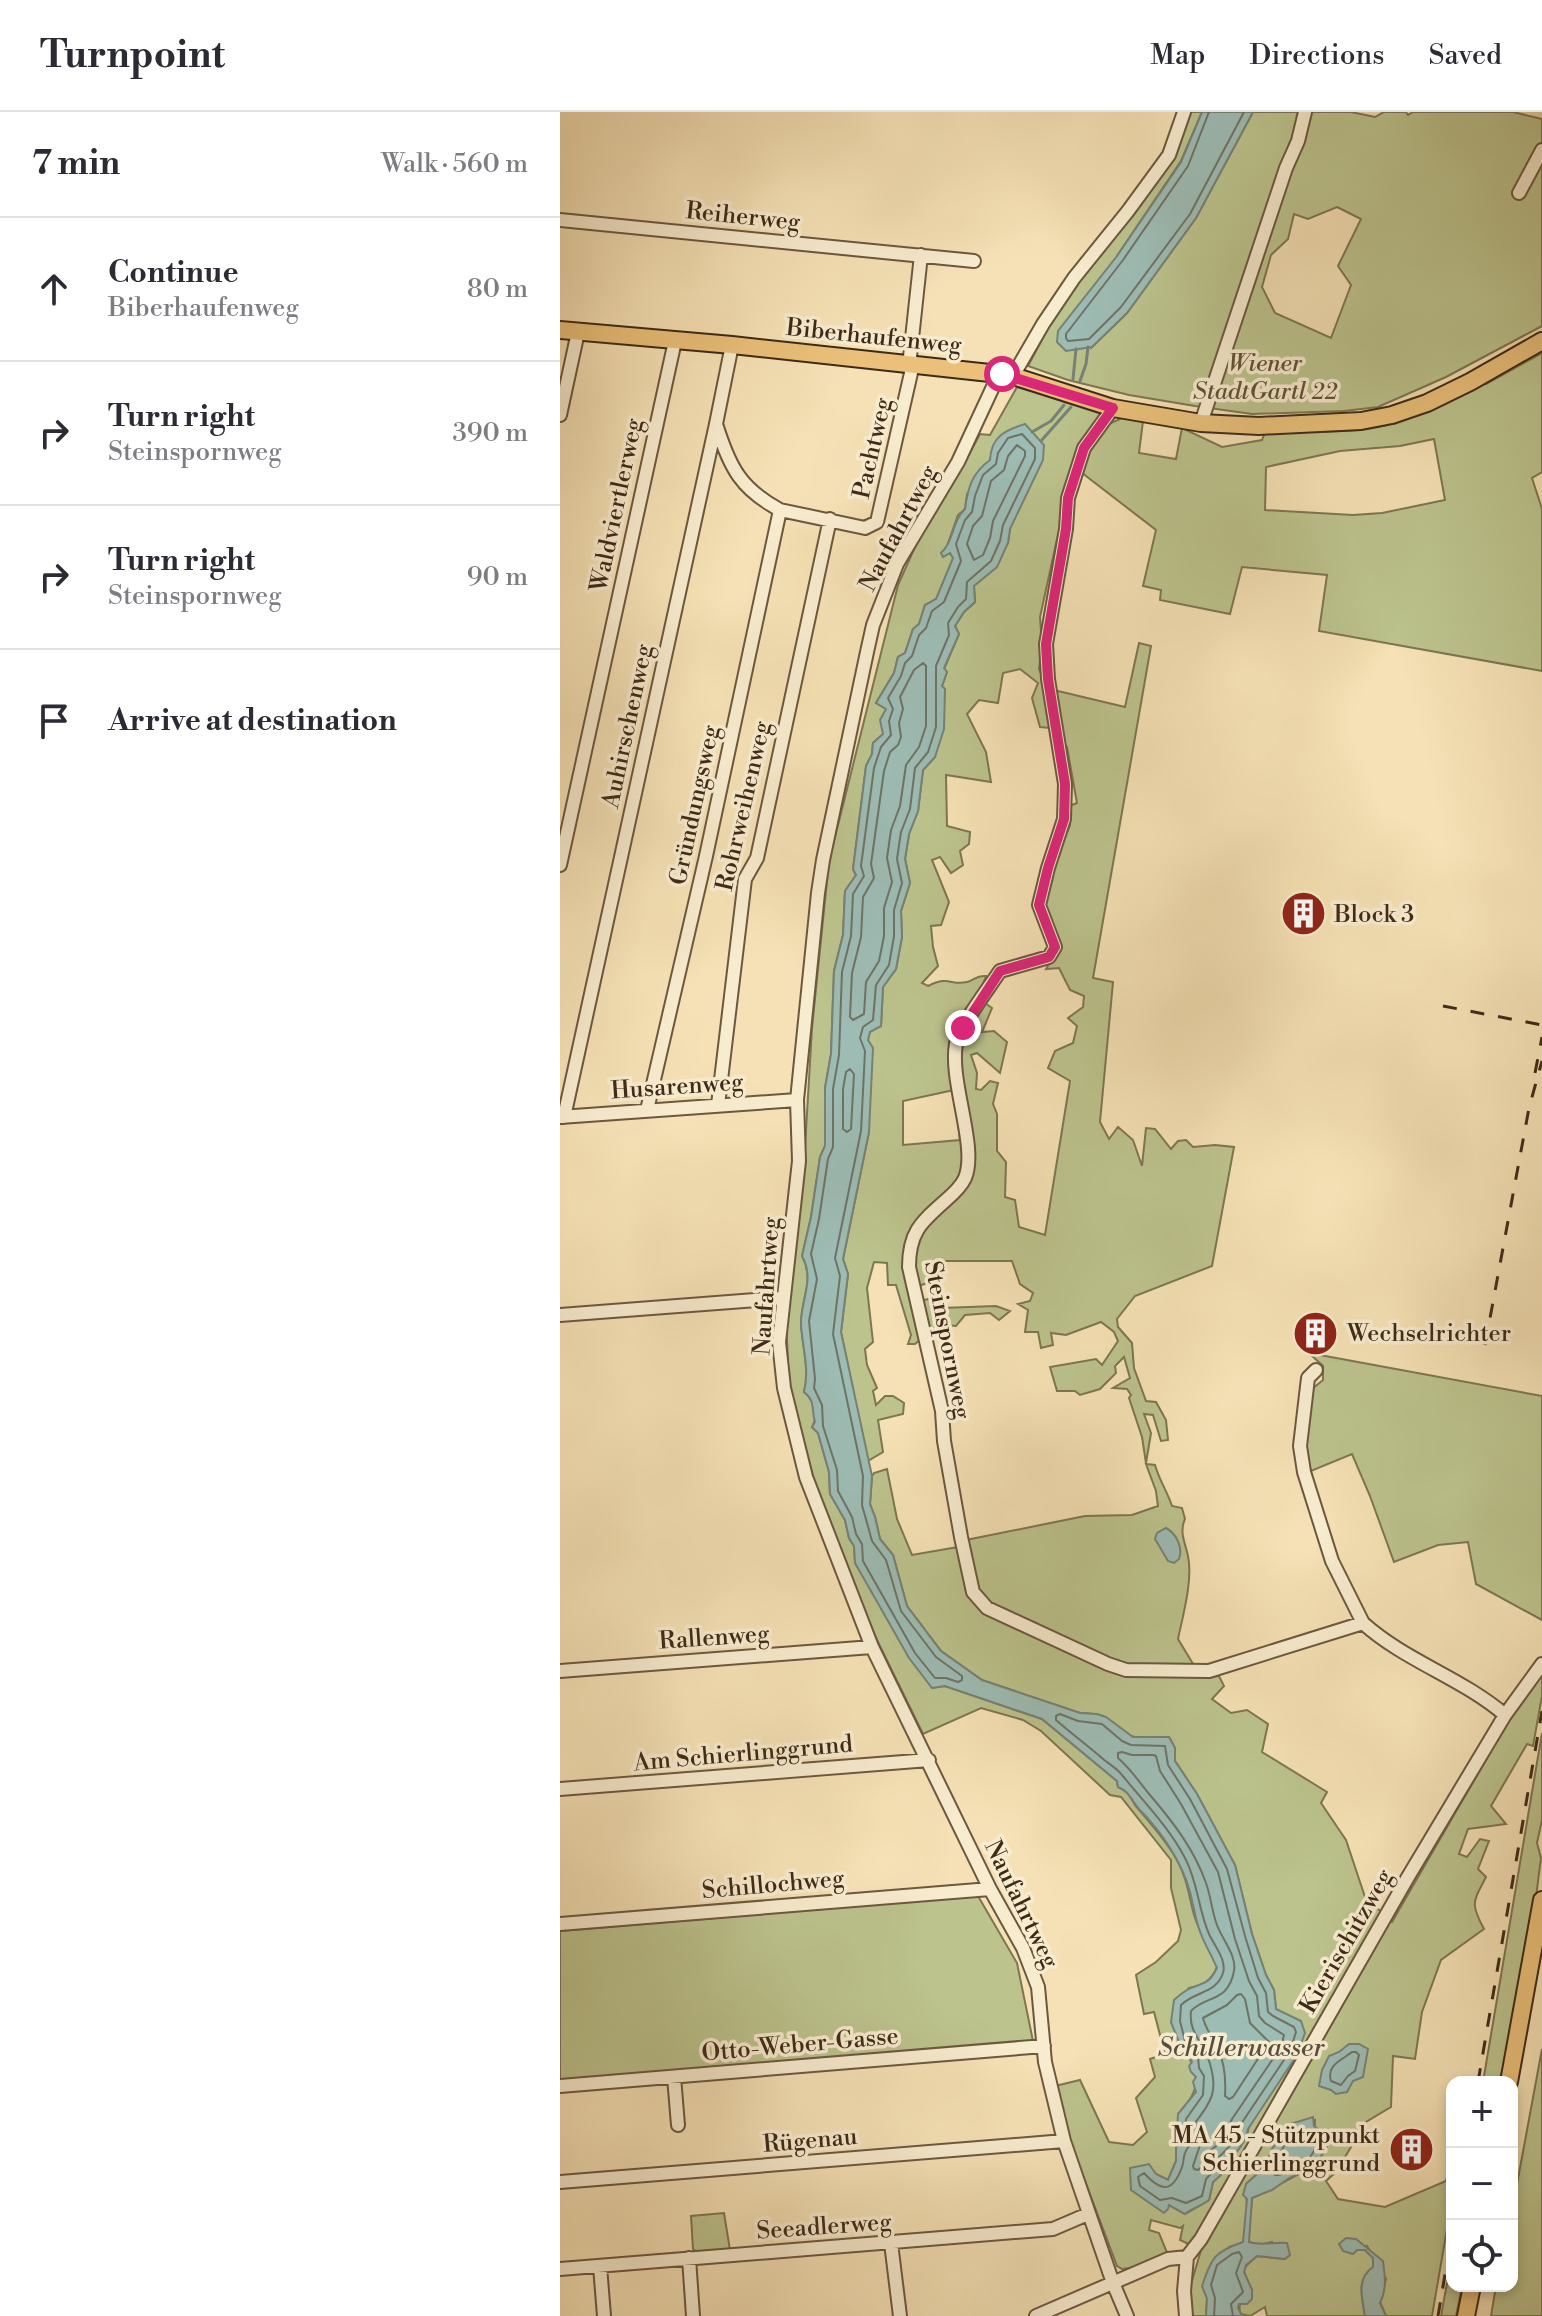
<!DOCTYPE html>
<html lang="en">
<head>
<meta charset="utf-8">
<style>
	:root { --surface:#fff; --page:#f7f7f7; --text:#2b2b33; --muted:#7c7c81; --line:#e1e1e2 }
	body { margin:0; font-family:"Libre Bodoni",serif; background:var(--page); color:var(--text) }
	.controls { position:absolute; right:24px; bottom:24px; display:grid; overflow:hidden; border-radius:16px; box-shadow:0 4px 12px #0003 }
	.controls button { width:72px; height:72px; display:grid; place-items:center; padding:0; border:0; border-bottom:2px solid var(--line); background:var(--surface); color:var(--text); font:40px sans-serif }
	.stop { position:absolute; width:24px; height:24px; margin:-18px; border:6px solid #db2777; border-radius:50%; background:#fff }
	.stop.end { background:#db2777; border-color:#fff; box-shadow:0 2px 8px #0008 }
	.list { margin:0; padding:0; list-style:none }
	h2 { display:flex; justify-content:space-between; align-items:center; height:104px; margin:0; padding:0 32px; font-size:34px }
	h2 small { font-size:26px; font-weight:400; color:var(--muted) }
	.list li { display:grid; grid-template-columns:52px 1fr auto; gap:24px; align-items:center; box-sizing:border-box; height:144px; padding:0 32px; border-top:2px solid var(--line) }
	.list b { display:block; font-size:30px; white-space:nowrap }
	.list p { margin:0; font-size:26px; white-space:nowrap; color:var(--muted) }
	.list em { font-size:26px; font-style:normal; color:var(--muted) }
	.icon { flex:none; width:44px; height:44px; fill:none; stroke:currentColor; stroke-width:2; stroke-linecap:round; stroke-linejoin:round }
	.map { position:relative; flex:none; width:982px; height:2204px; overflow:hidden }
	header { display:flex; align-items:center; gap:48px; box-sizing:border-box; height:112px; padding:0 40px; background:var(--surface); border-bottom:2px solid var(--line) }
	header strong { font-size:38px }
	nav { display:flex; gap:44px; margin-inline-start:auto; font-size:28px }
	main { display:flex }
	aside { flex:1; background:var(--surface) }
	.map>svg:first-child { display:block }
</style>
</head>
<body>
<header>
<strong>Turnpoint</strong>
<nav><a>Map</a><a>Directions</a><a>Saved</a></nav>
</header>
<main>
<aside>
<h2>7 min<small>Walk · 560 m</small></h2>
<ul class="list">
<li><svg class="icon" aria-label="ahead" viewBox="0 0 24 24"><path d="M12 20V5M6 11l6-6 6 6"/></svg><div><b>Continue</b><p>Biberhaufenweg</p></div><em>80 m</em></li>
<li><svg class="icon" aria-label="right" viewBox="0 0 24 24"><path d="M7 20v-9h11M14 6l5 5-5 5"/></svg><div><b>Turn right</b><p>Steinspornweg</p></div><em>390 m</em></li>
<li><svg class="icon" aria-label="right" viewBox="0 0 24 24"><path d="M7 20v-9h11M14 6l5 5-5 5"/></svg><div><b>Turn right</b><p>Steinspornweg</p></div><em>90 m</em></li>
<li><svg class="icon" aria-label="arrive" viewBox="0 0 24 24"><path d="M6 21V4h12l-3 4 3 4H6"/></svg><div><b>Arrive at destination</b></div></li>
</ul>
</aside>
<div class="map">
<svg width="982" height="2204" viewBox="0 0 982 2204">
	<rect width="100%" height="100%" fill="#f5e1b5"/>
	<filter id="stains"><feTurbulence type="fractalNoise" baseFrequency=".0025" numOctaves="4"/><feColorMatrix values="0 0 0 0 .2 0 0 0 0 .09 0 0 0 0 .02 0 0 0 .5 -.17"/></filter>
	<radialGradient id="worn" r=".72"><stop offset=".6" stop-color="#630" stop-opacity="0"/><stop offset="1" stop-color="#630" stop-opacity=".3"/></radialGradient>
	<!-- green -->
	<path fill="#bcc38d" stroke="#7d7652" stroke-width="2" fill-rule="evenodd" d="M627,0H642L621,49L557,144L532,235L567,201L636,106L693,0H791L815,5L824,0H846L848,3L853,0H953L982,7V214L886,265L818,295L784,299L692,302L635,294L569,283L508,268L468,254L500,194L578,95L613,43ZM777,95L801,107L778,154L791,173L771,226L715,201L702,175L711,143L728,127L734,102L748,107Z
		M982,241V360L972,366L982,397V559L759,519L767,463L682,455L670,502L600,488L601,478L583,474L596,418L513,354L480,505L482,534L479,557L483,566L490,616L480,615L472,586L478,571L460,557L443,561L438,591L419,588L407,602L426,640L431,670L386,663L387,714L410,720L409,732L400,739L403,753L391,761L380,745L372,748L389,790L381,813L371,814L373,835L378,854L362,871L368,874C390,863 390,874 407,870C415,868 416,863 426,864L418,886L432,896L422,920L434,919L447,930L440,961L417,941L411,943L417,961L416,977L421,978L430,969L438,971L433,992L437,1002V1039L446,1050L445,1085L455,1088L459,1115L485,1123L510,969L488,956L495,939L513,931L517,914L508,906L523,895L524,884L510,878L499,856L486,857L500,832L489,811L484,794L493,756L510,713L509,694L517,691L507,635L501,629L494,578L565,595L579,531L591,534L533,866L553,870L540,1010L549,1027L558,1015L573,1028L582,1054L586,1016L595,1017L611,1037L618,1029L626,1028L633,1035L655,1033L674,1035L652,1154L575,1184L557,1207L558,1215L572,1231L574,1256L586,1289L596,1290L606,1308L608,1328L601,1329L593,1303L584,1302L591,1321L586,1351L582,1325L569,1286L571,1283L567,1277L553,1276L570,1266L564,1245L555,1254L556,1261L540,1277L520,1283L515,1279H497L490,1255L536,1247L542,1253L558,1229L554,1220L541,1210L506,1223L491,1221L493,1233L481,1236L478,1220H465L468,1198L458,1192L470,1189L473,1181L460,1172L452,1149H381L367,1152V1171L356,1175L359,1189L379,1185L382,1196L436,1194L450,1199L439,1208L430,1201L405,1203L396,1214C374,1211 371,1218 355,1232H348L351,1223L336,1173H328L327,1151L314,1150L307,1176L313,1230L305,1237L307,1253L317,1276L313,1279L316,1293L325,1284H333L344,1291L343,1302L318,1308L323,1340L308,1349L281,1220L288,1162L283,1147L309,1020L308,928L309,920L321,914L323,875L336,857L342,825L341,799L350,771L345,747L349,722L358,699L363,658L375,645L382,574L387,560L384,557L399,522L395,514L404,500L415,490L414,474L448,431L450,417L430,348L407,382L405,397L398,403L386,437L394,446L376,488L365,493L359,512L353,517L345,541L338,545L334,561L316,591L326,597L323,622L313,631L312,642L306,654L293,757L296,763L285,779L283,823L274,859L271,942L265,976V1034L260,1045L251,1105L242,1144C255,1167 241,1187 241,1211C242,1235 250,1257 244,1280C254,1288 259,1304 252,1315L258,1321L269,1360L270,1382L285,1408L289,1426L294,1434L295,1451L372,1576L385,1574L482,1607L557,1669L558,1675C568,1678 570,1685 575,1693C590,1711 606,1728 617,1748C627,1766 629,1784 634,1803C640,1821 649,1838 657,1855C651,1869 644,1873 629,1876L611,1910C626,1949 655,1965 618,2002L624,2030L616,2035V2049L608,2068L596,2062L609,2093L625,2102L649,2088L653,2070L664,2060L665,2049L672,2046L687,2023L716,1897L714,1878L706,1863L692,1822L675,1753L637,1682L615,1649V1636L609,1625C600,1625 575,1627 568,1623C545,1608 552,1602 520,1601L422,1568L381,1539L347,1494L333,1443L320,1427L315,1405L310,1392L312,1364L314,1361L327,1357L337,1407L352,1443L398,1435L406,1428L525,1404L572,1403L598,1394L596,1379L586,1352L595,1353C600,1370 607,1379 612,1394L622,1396L625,1407C619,1420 625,1430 628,1444C633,1468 623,1503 618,1527L641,1565L659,1564L664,1574L652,1587L671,1601L687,1598L708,1612L702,1640L767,1680L761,1691L786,1728L805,1785L832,1810L945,1615L982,1560V1584L973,1634L967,1632L931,1694L946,1712L908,1717L899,1742L907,1745L920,1727L929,1729L918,1757L926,1765C913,1790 910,1791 924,1817L881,1848L862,1900L855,1947L833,1944L831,1995L806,2010L776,2060L766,2069L778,2087L825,2095L886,2069L892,2042V2088L872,2204H826L820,2190L826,2167L807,2134L797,2138H805L813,2146V2155C796,2167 802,2185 805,2204H707L705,2195L690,2204L681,2202C676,2191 684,2186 692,2178L684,2160L686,2154L697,2144L724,2147L712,2130L699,2133L689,2130V2117L683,2131L669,2135L647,2187L646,2204H631L629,2179L641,2138L620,2128L623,2114L620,2116L591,2108L589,2118L599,2121L608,2143L578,2155L562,2157L557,2154L510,2029L495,1974L520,1968L549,2030L573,2033L587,2020L576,1986L595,1965L590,1947L605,1942L594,1900L584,1902L576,1863L596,1850L618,1829L621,1818L611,1776V1748L561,1685L550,1683L481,1619L463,1608L421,1596L363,1622L317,1528L279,1440L253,1364L229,1273L226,1206L234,1117L245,1036L252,916L269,749L338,473L359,426L405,350L420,322L430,323L457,275L533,296L551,311L562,306L583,309L579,341L616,347L622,316L662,335L702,328L705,320C746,319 791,323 831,312C863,303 893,285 923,270L926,272ZM874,327L885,388L822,401L793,403L705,398L706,355L780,339L840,334ZM394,978L400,1028L343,1033V989ZM755,2008L754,2055C732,2064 714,2077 692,2086L691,2100L687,2101L686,2072L706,2054L711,2039L727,2013Z
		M749,1241L982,1284V1508L916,1472L908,1430L878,1433L834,1450L810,1384L792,1342L751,1359L746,1341L752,1277L763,1268V1254Z
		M982,1621V1708L977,1731L981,1746L972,1816L940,1970H923Z
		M418,1784L457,1851L473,1929L0,1968V1819Z
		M982,1937V2204H931L936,2174H952V2099Z
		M164,2101L170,2138L137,2140L133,2137L131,2104Z
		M892,2144V2174H902L896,2204H881Z"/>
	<!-- water -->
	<path fill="#9dbcb4" stroke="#778276" stroke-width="2" d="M642,0H693L636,106L567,201L532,235L506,239L497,230L498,219L557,144L621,50Z
		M465,312L484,333L483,348L450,417L448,431L437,455L414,474L415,490L404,500L395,514L399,522L384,556L387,560L382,574L385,577L384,617L375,645L363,658L358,699L349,722L345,747L350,771L341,799L342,825L336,857L323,875L321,914L310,920L308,928L313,936L309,1020L283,1147L288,1162L281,1220L312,1364L310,1392L315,1405L320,1427L333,1443L347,1494L381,1539L422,1568L520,1601L537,1602L546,1605L573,1625H609L615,1636V1649L637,1682L675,1753L692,1822L706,1863L714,1878L716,1897L741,1909L745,1921L737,1943L688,2017C686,2029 676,2044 665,2049L664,2060L653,2070L649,2088C641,2094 633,2096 625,2102L609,2093L608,2097L604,2101L571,2078L570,2056L589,2052L596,2062L608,2068L616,2049V2035L624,2030L617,2023L618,2002L636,1980L633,1970L636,1965L631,1960L629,1954L632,1950L628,1944L618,1940L615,1933L619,1930L611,1910L614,1888C619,1884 625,1878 631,1876C646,1870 649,1872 657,1856C652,1844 645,1833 641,1822C635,1808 634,1794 630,1780C622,1750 601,1719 579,1697C572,1689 569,1679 558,1675L557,1669L482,1607L385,1574L372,1576L349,1546L295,1451L294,1434L289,1426L285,1408L270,1382L269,1360L258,1321L252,1315L255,1310C251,1298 256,1289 244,1280C250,1257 242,1235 241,1211C241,1188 255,1167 242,1144L251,1105L260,1045L265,1034V976L271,942L274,859L283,823L285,779L296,763L293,757L306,654L312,642L313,631L323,622L320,608L326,597L316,591L334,561L338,545L345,541L353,517L359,512L365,493L376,487L393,446L390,441L383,445L381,441C394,429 392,409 405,397C408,375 412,361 430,348C431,324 446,318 465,312Z
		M606,1416C617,1422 623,1436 619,1447L614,1451L608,1449L595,1427L597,1421Z
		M789,1932H799L808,1937L803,1965L793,1969L787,1980L776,1982L771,1978L759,1974L762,1958L769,1944L779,1940Z
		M753,2005L754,2014L764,2022L767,2035L754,2055L729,2066L712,2078L692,2086L689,2130C702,2134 714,2130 727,2131L730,2143L725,2147L697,2144L686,2153L684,2160L692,2178V2187L687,2192H679L678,2196L681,2202L685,2204H646L647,2187L642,2174C652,2145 654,2140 683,2130L687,2087L683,2083L686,2072L706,2054L711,2039L727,2013Z
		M786,2126L796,2127L823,2149C825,2164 827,2177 820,2191L826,2204H805C802,2185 796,2167 813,2155V2146L805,2138H797L793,2142L783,2139L779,2132Z"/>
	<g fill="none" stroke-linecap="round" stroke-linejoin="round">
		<!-- shore -->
		<path stroke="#6e7366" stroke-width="2" d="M649,0L628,54L563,148L506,222V226L508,229L529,227L561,195L630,102L684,0
			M462,322L475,336V347L443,413L440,429L431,449L407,470L406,487L398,495L388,511L389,523L376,554V615L368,640L355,656L350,697L341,720L337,747L342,771L334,798V824L329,853L316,873L313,908L303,915L300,926L305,939L301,1019L275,1146L280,1164L273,1222L303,1364L302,1393L312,1429L326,1448L341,1499L376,1545L402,1564V1568L398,1570L386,1566H375L355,1541L303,1449L302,1432L296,1422L292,1405L278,1379L277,1358L263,1314L262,1293L254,1276L255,1267L249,1209L257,1167L251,1142L259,1107L268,1047L273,1035V977L279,943L282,860L291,824L293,782L304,764L301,754L314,656L321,635L331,623L329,609L333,597L328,586L341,564L345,551L352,544L359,523L366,516L372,499L384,490L401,449L396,432L405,408L412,400L415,384L423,363L436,352L438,341L448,326Z
			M457,333L465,339V344L433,409L430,426L423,443L414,448L407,432L413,414L422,404L431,369L444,358L448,344Z
			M363,551L366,554V614L359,635L346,653L340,694L331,718L327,746L332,770L324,796V824L319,849L306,870L304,902L293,908L290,905L292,861L301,825L303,785L314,766L311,752L324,659L330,640L338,633L341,625L339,611L343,597L340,585L354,558Z
			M290,957L294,962L291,1017L287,1020L283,1017V977L286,960Z
			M500,1602L518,1609L542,1612L562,1629L571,1633L605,1634L608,1653L630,1687L667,1757L685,1824L698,1866L706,1881L708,1900L713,1904L734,1915L736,1920L730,1939L681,2012C677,2026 669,2036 659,2045L656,2056L646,2067L642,2084L626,2091L612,2086L600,2088L580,2074L578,2065L584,2061C602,2081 613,2080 622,2055C624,2050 623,2046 625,2041C626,2037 630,2034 631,2030L625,2018L626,2007L643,1983L644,1964L639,1956L638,1945L626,1933L620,1909L621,1893C635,1879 656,1882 663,1861C667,1848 654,1833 649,1822C638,1797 638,1770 625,1746C609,1715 583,1689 562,1663C558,1657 549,1652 543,1647C528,1634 512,1622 496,1608V1604Z
			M562,1640L572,1643H593L596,1644L600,1659L621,1692L658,1760L675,1827L689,1869L697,1884L699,1904L705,1911L724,1923L721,1935L672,2007L660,2031L651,2038L646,2051L638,2058L634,2057L633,2054L641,2030L635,2011C652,1989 658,1979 650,1952C646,1941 652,1951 646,1940C638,1925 629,1918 631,1899C646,1883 668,1891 674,1859C677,1844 662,1827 657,1813C652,1800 651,1785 646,1771C634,1737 613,1710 590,1683C579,1670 571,1657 558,1646V1641Z
			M681,1882L685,1887L690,1911L709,1930L673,1985L669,1987L665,1984C666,1968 665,1952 658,1937C653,1926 646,1918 643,1906L667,1893L677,1883Z
			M792,1940H796L799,1943L795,1959L788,1964L781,1973L771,1969C766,1953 782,1948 792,1940Z
			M745,2017L756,2027L758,2032L748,2049L719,2063H715L713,2059L719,2043L731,2021Z
			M654,2204L655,2186L651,2173L657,2153L672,2142L679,2140L682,2145L676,2161L683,2180L671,2192L673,2204"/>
		<!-- stream -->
		<path stroke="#778276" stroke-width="3" d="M513,267L516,237
			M520,269L526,252L528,235
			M472,320L491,309L504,293
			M481,329L511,295"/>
		<defs>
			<path id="minor" d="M959,81L982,38
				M0,108L414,149
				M439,262L398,350L337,452L313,513L307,540L263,748L258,781L237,988L239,1049L219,1230L224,1276L246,1365L312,1535L430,1777L463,1836L478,1875L485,1950L504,2029L553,2171L567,2204
				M453,264L483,212L514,166L568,99L609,43L624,0
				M553,296L524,336L508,386L506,417L486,532L488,567L505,672L504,707L488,756L479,793L495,835L489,845L440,859C429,876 400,913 396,932C389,969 418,1035 405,1066C401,1075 392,1083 385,1089C360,1111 349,1121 349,1155L382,1299L384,1329L401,1425L413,1480L427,1496L548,1552L566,1558L649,1559L803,1511C845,1549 902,1566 945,1603
				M0,303L18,220
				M641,311L726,56L738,29L745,0
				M157,315C170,356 181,377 220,398L305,416L317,410L351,261L350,245L361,143
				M0,753L115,229
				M158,993L185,767L197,746L270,407
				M87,998L146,744L220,398
				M0,1005L237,988
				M4,1005L156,312L172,233
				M0,1203L222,1186
				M756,1258L748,1266L740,1334L744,1360L772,1449L803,1511
				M0,1559L312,1535
				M0,1677L369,1648
				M0,1812L430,1777
				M114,1965L118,2013
				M0,1974L484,1934
				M0,2070L504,2029
				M331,2131L340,2204
				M129,2146L133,2204
				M40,2154L44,2204
				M0,2157L493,2117L528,2102
				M476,2204L608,2147L627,2145L641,2127L848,1765L945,1603L982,1552
				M626,2204L624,2179L627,2145"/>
			<path id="major" d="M0,218L172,233L439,262L453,264L553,296L641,311L699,314L801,309L832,303L867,291L910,270L982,229
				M949,1970L982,1788
				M906,2204L912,2174"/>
		</defs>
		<!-- minor casing -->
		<use href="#minor" stroke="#6c583f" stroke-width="16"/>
		<!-- major casing -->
		<use href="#major" stroke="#3e2a18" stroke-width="20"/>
		<!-- minor -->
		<use href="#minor" stroke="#f8eccf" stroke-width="12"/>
		<!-- major -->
		<use href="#major" stroke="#eac07a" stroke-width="16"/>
		<!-- rail -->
		<path stroke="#3e2a18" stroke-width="3" stroke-dasharray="14 14" stroke-linecap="butt" d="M883,894L982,913
			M975,961L982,925
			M925,1233L969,996L982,949
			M918,1970L982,1599
			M878,2204L892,2121"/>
	</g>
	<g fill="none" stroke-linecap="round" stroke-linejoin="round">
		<!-- route -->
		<path stroke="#db2777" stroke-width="10" d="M403,916L440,859L489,845L495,835L479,793L488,756L504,707L505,672L488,567L486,532L506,417L508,386L524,336L553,296L442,262"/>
	</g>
	<!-- icons -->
	<defs>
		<symbol id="building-disc" viewBox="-11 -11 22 22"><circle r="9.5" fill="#8f2418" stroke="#f8eccf"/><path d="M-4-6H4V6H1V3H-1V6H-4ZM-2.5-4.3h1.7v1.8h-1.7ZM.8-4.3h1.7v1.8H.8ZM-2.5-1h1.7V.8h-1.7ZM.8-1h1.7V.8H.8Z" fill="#fff"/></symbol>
	</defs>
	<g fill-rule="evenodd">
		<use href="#building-disc" x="718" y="776" width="51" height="51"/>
		<use href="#building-disc" x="730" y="1196" width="51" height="51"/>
		<use href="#building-disc" x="826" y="2012" width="51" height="51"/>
	</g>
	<g text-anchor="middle" stroke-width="7" stroke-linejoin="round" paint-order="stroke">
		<!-- street labels -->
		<g font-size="24" fill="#3e2a18" stroke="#f8eccf">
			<text transform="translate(183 104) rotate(6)" y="8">Reiherweg</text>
			<text transform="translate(314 224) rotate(6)" y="8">Biberhaufenweg</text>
			<text transform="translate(312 336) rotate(-77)" y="8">Pachtweg</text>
			<text transform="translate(56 393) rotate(-78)" y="8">Waldviertlerweg</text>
			<text transform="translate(338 416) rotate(-62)" y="8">Naufahrtweg</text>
			<text transform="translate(67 614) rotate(-78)" y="8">Auhirschenweg</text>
			<text transform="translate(134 693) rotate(-78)" y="8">Gründungsweg</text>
			<text transform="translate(183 694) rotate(-77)" y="8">Rohrweihenweg</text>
			<text transform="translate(117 974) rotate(-4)" y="8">Husarenweg</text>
			<text transform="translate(206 1174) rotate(-86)" y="8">Naufahrtweg</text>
			<text transform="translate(388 1228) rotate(79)" y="8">Steinspornweg</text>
			<text transform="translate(154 1525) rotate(-4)" y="8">Rallenweg</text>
			<text transform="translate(183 1641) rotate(-5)" y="8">Am Schierlinggrund</text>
			<text transform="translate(213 1772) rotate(-5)" y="8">Schillochweg</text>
			<text transform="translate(462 1792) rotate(64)" y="8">Naufahrtweg</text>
			<text transform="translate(786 1829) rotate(-60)" y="8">Kierischitzweg</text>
			<text transform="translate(240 1932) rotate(-5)" y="8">Otto-Weber-Gasse</text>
			<text transform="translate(250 2028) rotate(-5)" y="8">Rügenau</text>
			<text transform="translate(264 2114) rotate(-4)" y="8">Seeadlerweg</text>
		</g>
		<!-- park labels -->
		<g font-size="24" font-style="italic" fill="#5e5035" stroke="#f8eccf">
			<text x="705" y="259">Wiener<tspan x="705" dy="28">StadtGartl 22</tspan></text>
		</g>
		<!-- poi labels -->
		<g font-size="24" fill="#3e2a18" stroke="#f8eccf" text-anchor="start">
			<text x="774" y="810">Block 3</text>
			<text x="787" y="1229">Wechselrichter</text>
			<text x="820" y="2031" text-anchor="end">MA 45 - Stützpunkt<tspan x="820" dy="28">Schierlinggrund</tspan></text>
		</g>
		<!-- water labels -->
		<g font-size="26" font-style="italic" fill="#564e3f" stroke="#f8eccf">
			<text x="681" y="1944">Schillerwasser</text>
		</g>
	</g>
	<rect width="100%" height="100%" filter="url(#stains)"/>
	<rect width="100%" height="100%" fill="url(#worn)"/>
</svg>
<div class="controls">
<button>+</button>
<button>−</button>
<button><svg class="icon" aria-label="locate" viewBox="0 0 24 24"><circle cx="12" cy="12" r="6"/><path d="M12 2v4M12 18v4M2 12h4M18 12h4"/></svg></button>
</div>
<div class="stop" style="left:442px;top:262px"></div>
<div class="stop end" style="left:403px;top:916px"></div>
</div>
</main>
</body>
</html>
